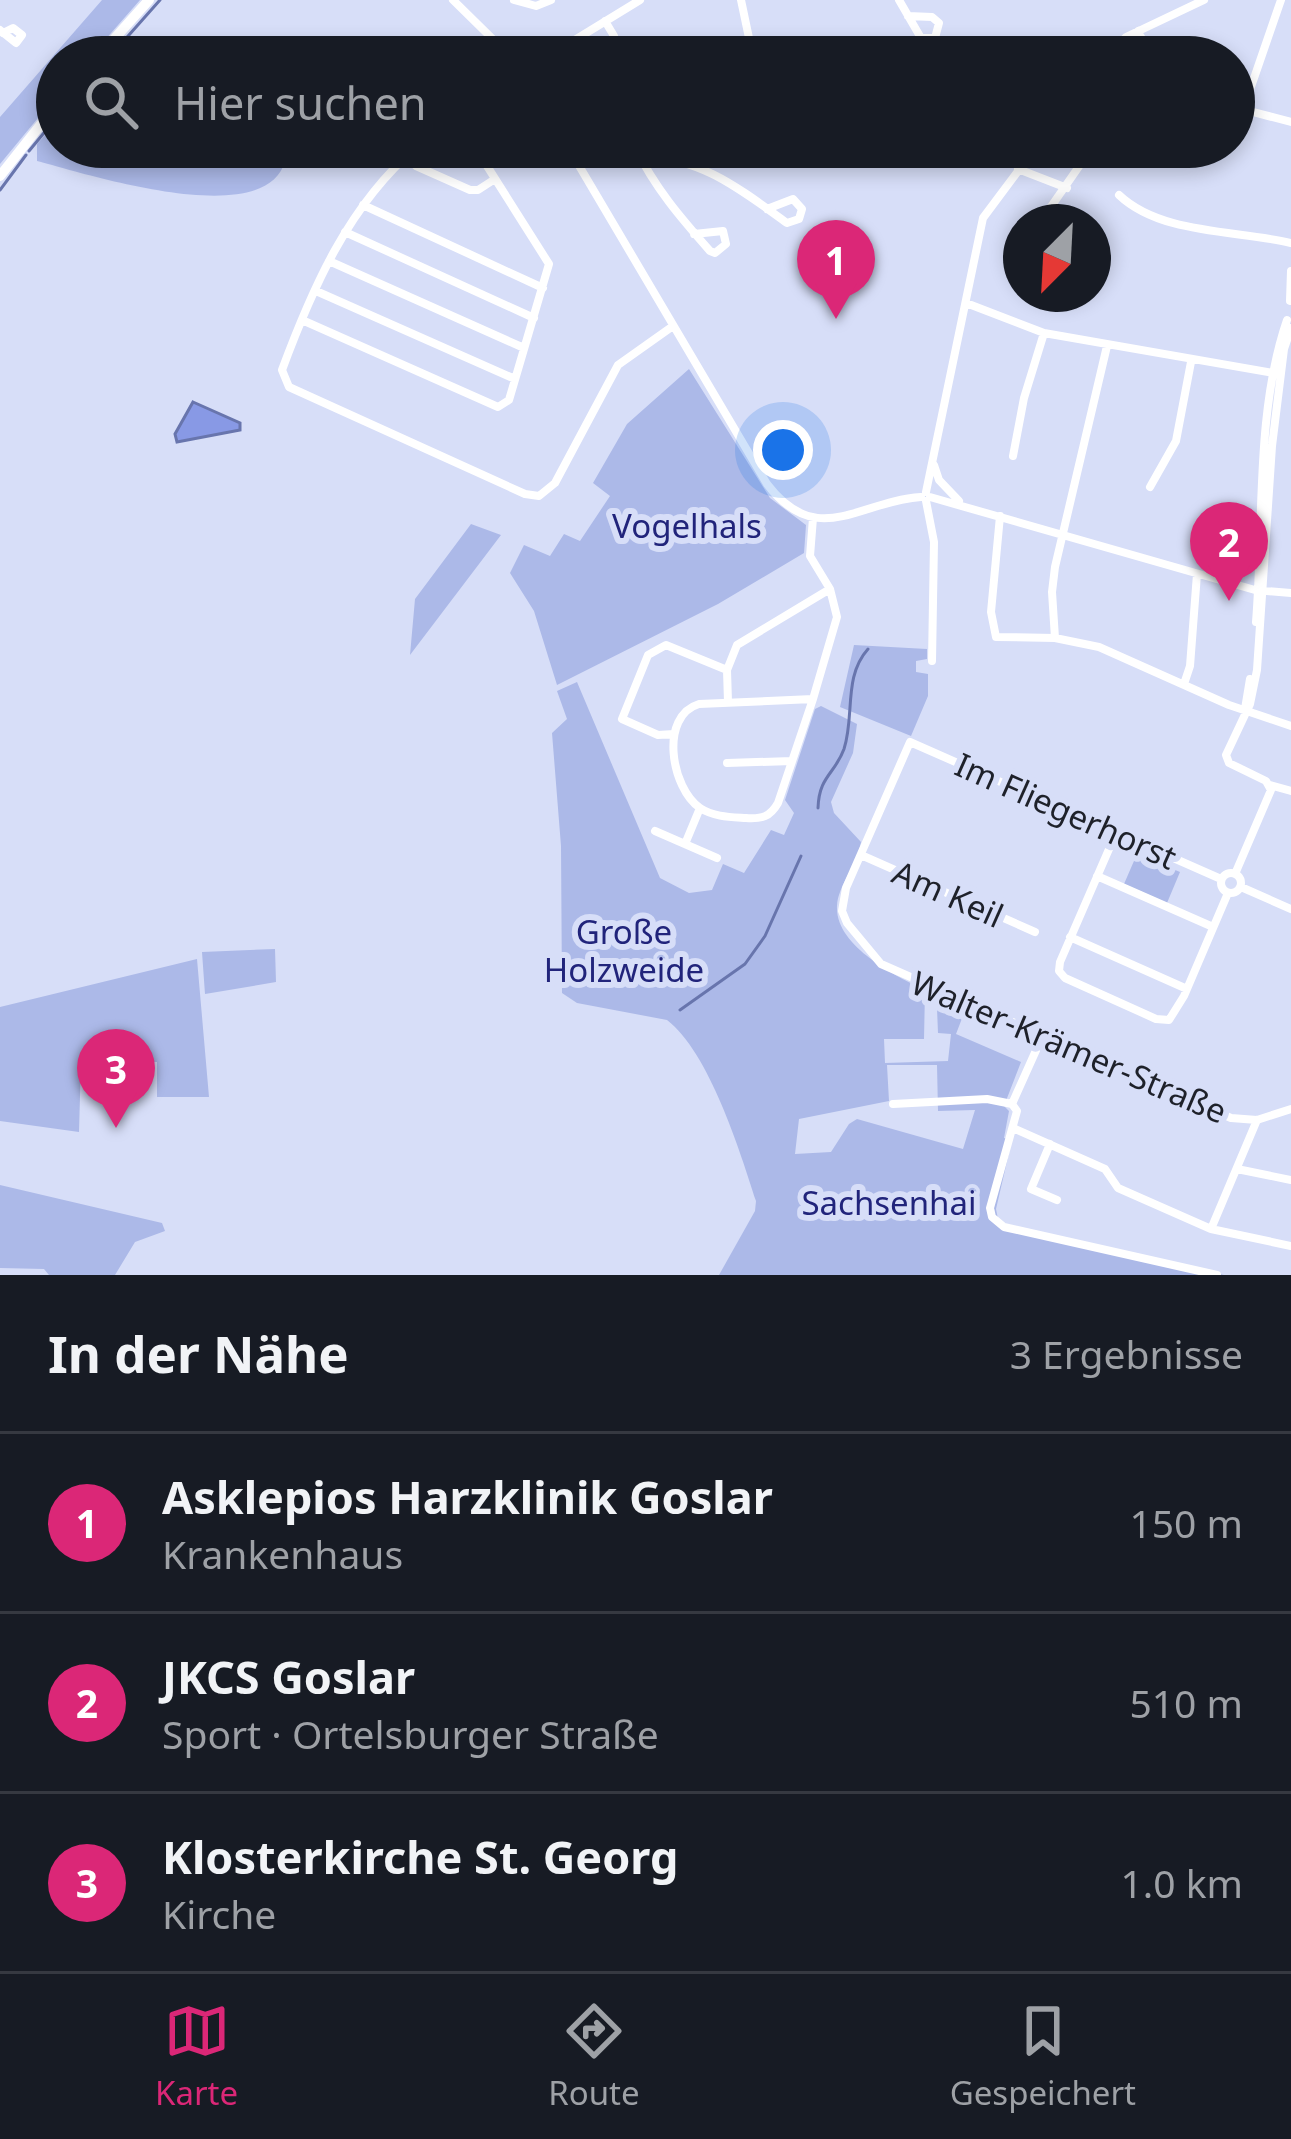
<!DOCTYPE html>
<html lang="de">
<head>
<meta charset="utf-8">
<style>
	:root { --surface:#171b24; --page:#242831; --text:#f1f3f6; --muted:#9ea1a6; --line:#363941; --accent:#db2777 }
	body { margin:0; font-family:"Noto Sans",sans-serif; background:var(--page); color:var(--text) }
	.compass { position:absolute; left:1003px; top:204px; width:108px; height:108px; border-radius:50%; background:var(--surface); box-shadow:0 6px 18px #0003; rotate:204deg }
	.you { position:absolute; left:783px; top:450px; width:42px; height:42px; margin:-30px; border:9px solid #fff; border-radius:50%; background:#1a73e8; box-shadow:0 0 0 18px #1a73e833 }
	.badge { display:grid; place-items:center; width:78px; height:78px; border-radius:50%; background:var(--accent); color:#fff; font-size:39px; font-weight:700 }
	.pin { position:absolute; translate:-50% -99px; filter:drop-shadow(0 3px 6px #0008) }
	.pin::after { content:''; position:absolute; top:63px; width:42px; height:36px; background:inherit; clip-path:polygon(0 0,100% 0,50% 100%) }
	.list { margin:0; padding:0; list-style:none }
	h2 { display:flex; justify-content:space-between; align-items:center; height:156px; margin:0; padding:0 48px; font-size:51px }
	h2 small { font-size:39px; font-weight:400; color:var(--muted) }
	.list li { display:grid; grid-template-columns:78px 1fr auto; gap:36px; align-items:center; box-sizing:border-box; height:180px; padding:0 48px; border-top:3px solid var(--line) }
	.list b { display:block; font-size:45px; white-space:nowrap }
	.list p { margin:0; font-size:39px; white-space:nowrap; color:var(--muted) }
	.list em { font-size:39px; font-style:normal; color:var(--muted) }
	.icon { flex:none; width:66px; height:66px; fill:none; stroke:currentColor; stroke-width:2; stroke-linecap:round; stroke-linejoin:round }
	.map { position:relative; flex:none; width:1291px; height:1275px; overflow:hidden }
	.search { position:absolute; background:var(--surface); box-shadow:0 6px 18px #0003; left:36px; right:36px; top:36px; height:132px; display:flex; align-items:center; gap:30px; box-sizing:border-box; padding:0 42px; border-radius:66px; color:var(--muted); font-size:45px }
	.sheet { height:696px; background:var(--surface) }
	nav { display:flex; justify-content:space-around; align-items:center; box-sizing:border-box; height:168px; border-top:3px solid var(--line); background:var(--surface); font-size:33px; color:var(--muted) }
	nav a { display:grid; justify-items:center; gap:6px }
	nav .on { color:var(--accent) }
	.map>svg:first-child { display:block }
</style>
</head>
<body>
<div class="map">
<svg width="1291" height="1275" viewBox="0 0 1291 1275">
	<rect width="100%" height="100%" fill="#d7def8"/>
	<!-- green -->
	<path fill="#acb9e8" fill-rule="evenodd" d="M102,0H140L90,57H57V95L0,164V117Z
		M57,121V147H264L285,161C266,232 87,174 37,161V144Z
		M689,369L770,498L806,525L804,553L718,604L557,685L534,611L510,573L524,545L550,556L564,534L580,541L610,496L593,483L627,424Z
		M471,524L501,535L410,655L415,599Z
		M854,645L927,649V659L916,661V672L928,674V696L911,736L840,707Z
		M577,682L660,878L689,893L712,890L723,864L744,873L771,830L784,835L794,813L785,800L815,709L821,706L857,724L853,753L831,802L834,813L861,842C858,864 838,885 837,906C835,946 896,976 925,990L924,1039H884L885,1063L948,1061L951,1034L938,1033L937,1008L945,1001L966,1008L956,1034L1021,1062L1004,1106L1009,1111L1004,1138L1012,1140L996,1209L998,1219L1006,1224L1224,1275H719L755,1211L756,1201C740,1151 709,1052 667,1020L577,1003L562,993L561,846L552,733L567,719L557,691ZM887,1065H937L938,1111L975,1110L963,1149L857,1119L849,1124L831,1152L795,1154L799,1119L889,1101Z
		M1137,854L1180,872L1167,903L1124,884Z
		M275,949L276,982L205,994L202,952Z
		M197,959L209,1097H157V1062L81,1060L79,1132L0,1121V1007Z
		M0,1185L162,1223L165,1231L135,1242L115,1275H49L44,1269L0,1268Z"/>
	<!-- water -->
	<path fill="#8899e5" stroke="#6875ad" stroke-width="3" d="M193,402L240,423V430L177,442L175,434Z"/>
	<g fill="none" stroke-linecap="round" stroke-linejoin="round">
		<!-- stream -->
		<path stroke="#6875ad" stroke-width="3" d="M121,44L160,0
			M109,57L117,49
			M29,151L57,117
			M0,190L26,155
			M818,808C819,776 835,774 844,749C855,715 843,677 868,649
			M680,1010L745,964L765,936L801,856"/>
		<!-- minor -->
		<path stroke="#fff" stroke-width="8" d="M453,0L511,57
			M514,0L536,6L551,0
			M741,0L753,57
			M899,0L921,38H935L939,23L932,17L908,16
			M605,21L614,36L616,57
			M0,30L16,43L22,35L13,28L3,33
			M1138,31L1151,57
			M547,57L640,0
			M1106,57L1126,37L1204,0
			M1234,107L1291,122
			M1243,110L1281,0
			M417,147C349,204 312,289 282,370L289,387L525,494L539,496L555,483L618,365L673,326
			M568,147L767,484C817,550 859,501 921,497
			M635,147C655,188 680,217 710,251L715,253L726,244L723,231L694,234
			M406,156L416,166L470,190H478L495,179
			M641,159C696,153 744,192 787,223L799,219L802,209L793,199L767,209
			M1018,169L1067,188
			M1119,195C1161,235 1238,230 1291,243
			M363,205L543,288
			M1041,221L1080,165L1083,147
			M345,232L534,318
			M329,261L524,348
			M316,291L515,379
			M1290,301L1291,271
			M966,303L1044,333L1279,374
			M302,320L498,407L509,400L549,264L475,147
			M1013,456L1024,398L1044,333
			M934,465L939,480L959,501
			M1150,487L1176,441L1191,362
			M926,492L983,218L1036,147
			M930,497L1255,590L1291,593
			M926,501L934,542L932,661
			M1000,516L991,612L996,637L1055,638L1099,647L1229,705L1291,726
			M1256,622C1264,525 1255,413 1287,320
			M1055,638L1052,592L1055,567L1107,346
			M1184,684L1190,666L1197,574
			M813,699L778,803C770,817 762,819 746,818C731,817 714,817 700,808C671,788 659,716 699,704Z
			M813,699L837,617L830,589L810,556L813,518
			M728,702L727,670L737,645L830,589
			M1245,709L1250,679
			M674,734L658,735L622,719L648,655L666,645L727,670
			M727,763L792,761
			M1270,785L1291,791
			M655,831L717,858
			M1116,833L1060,962L1059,971L1065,978L1156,1019L1169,1020L1184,996L1228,893
			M685,844L700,808
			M861,855L1035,932
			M1221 883a10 10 0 1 1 20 0a10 10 0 1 1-20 0Z
			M1235,874L1271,790L1266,781L1229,763L1226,755L1250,704L1257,670L1272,446L1284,349L1291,328
			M1097,876L1213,927
			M1221,879L910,742L846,888L842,911L847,923L881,964L1231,1118L1257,1120L1291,1109
			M1241,887L1291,909
			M1070,937L1187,989
			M893,1104L987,1099L1012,1104L1017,1111L990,1208L992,1217L1004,1227L1217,1275
			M1012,1104L1042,1037
			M1013,1128L1105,1169L1118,1188L1211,1229L1257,1120
			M1050,1144L1031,1189L1057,1200
			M1237,1169L1291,1180
			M1211,1229L1291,1246"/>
		<!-- major -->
		<path stroke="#fff" stroke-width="10" d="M98,57L149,0
			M0,176L57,104"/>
	</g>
	<g text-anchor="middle" stroke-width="12" stroke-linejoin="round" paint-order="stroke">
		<!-- park labels -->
		<g font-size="33" fill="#21247b" stroke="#d7def8">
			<text x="687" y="538">Vogelhals</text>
			<text x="624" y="944">Große<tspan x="624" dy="38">Holzweide</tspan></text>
			<text x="889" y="1215">Sachsenhai</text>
		</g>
		<!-- street labels -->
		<g font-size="33" fill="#1e212a" stroke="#d7def8">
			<text transform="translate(1066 811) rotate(24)" y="12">Im Fliegerhorst</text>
			<text transform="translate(948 894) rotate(24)" y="12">Am Keil</text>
			<text transform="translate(1069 1047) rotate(23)" y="12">Walter-Krämer-Straße</text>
		</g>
	</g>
</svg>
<svg class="compass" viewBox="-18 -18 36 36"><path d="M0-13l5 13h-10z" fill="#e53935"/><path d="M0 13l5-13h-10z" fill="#9ea1a6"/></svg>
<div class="you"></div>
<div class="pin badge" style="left:836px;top:319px">1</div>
<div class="pin badge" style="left:1229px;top:601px">2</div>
<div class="pin badge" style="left:116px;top:1128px">3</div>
<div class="search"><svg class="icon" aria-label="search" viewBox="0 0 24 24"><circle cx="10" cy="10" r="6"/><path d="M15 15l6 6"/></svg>Hier suchen</div>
</div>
<section class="sheet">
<h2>In der Nähe<small>3 Ergebnisse</small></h2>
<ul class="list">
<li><span class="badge">1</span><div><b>Asklepios Harzklinik Goslar</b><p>Krankenhaus</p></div><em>150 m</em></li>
<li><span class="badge">2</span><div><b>JKCS Goslar</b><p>Sport · Ortelsburger Straße</p></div><em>510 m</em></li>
<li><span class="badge">3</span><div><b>Klosterkirche St. Georg</b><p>Kirche</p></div><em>1.0 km</em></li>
</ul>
</section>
<nav>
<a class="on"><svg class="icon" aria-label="map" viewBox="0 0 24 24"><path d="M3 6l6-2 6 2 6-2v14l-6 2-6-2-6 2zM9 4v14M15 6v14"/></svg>Karte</a>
<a><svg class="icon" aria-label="directions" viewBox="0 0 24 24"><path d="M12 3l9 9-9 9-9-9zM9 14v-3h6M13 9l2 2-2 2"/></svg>Route</a>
<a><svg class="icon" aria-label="saved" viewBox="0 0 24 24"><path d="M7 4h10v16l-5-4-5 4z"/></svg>Gespeichert</a>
</nav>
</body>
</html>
